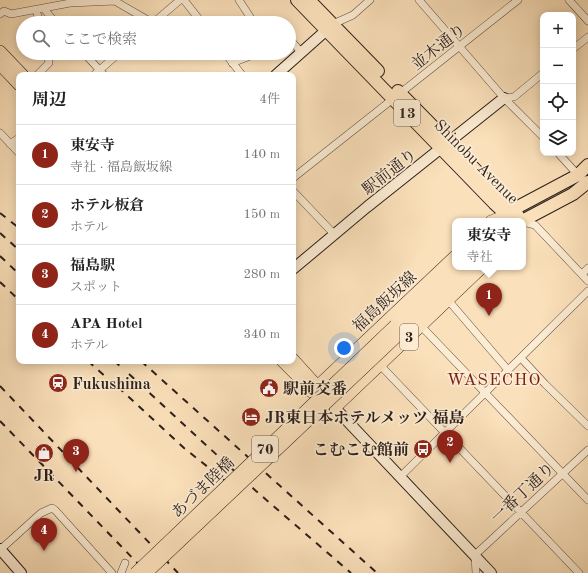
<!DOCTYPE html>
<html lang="ja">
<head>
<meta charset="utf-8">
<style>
	:root { --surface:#fff; --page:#f2f2f2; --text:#222; --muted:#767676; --line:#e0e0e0; --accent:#8f2418 }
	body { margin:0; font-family:"Old Standard TT","Noto Serif JP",serif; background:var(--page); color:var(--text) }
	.controls { position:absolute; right:12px; top:12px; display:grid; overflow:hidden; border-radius:8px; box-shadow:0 2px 10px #0003 }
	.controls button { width:36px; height:36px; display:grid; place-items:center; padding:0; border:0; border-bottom:1px solid var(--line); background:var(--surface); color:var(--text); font:20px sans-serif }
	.you { position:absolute; left:344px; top:348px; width:14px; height:14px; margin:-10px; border:3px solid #fff; border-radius:50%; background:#1a73e8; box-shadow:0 0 0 6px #1a73e833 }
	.badge { display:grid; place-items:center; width:26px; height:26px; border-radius:50%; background:var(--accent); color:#fff; font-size:13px; font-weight:700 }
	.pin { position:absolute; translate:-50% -33px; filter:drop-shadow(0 1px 2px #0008) }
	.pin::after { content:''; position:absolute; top:21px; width:14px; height:12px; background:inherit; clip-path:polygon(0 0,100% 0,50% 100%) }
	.popup { position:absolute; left:452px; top:218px; width:74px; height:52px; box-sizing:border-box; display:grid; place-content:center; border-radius:8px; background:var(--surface); filter:drop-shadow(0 1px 3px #0005); font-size:13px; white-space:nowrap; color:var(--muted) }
	.popup b { font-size:15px; color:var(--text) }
	.popup::after { content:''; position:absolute; left:50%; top:100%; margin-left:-8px; border:8px solid transparent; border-top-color:var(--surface) }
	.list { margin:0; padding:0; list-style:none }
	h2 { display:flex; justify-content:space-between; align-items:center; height:52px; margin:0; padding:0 16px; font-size:17px }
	h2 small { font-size:13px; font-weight:400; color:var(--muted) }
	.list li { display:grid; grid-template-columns:26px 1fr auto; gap:12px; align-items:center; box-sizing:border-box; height:60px; padding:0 16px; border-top:1px solid var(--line) }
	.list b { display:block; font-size:15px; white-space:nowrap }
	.list p { margin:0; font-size:13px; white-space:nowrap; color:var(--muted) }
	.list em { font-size:13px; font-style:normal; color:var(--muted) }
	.icon { flex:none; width:22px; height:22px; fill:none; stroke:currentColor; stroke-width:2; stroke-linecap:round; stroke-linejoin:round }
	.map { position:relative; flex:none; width:588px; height:573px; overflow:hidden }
	.search { position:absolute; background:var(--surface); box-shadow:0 2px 10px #0003; left:16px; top:16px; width:280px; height:44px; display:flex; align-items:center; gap:10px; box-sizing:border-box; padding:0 14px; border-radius:22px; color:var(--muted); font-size:15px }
	.panel { position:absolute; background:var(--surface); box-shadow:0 2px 10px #0003; left:16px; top:72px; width:280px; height:292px; border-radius:8px }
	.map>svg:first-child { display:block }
</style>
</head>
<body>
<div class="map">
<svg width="588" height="573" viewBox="0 0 588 573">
	<rect width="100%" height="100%" fill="#fbe1bb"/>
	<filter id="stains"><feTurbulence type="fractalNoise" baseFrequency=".005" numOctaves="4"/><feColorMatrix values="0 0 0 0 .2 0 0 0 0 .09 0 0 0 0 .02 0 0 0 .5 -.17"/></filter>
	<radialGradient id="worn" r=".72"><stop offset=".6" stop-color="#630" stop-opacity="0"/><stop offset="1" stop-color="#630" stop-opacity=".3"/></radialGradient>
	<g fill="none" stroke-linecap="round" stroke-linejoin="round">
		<defs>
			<path id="street" d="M113,0L153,23
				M184,0L202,23
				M239,0L254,23
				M419,0L504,98L543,137
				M569,0L588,21
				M44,9L56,23
				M36,10L40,23
				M0,14L4,11L11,14L70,3L115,1
				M153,23L180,0
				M333,24L353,15L370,0
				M289,42L293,43L301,52
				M573,49L588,37
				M84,53L104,75
				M225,53L242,75
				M232,63L258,53
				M37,75L49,63L47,53
				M94,75L119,53
				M504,98L514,97L543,73
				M0,133L19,153
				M10,144L19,138
				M558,153L578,175
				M293,178L518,0
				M293,191L334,234
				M523,222L535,225L588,281
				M582,274L588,268
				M448,300L508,370
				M421,326L588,500
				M521,358L545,384L588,426
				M380,365L579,573
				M400,477L588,291
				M0,550L41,513L52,508L55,510L112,573
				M121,573L125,563
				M476,573L475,555L588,450"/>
			<path id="secondary" d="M276,75L331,26
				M293,269L367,207L504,98
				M335,408L491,573
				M0,549L21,573"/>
			<path id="primary" d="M0,51L23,75
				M0,65L19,85
				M491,221L507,215
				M395,325L455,267
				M402,332L469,267
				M293,359L322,391
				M282,361L316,395
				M311,392L455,256
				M335,408L483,267"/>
			<path id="highway" d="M297,0L494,203L507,215L520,221
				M309,0L378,71
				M398,91L514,209L521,221
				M514,209L578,175L588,165
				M522,221L573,194L588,182"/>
		</defs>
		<!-- street casing -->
		<use href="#street" stroke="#5f4f42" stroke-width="8"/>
		<!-- secondary casing -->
		<use href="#secondary" stroke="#2b1e1a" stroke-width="12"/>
		<!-- primary casing -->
		<use href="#primary" stroke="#2b1e1a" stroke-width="12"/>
		<!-- highway casing -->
		<use href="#highway" stroke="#2b1e1a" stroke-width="14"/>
		<!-- street -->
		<use href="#street" stroke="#fcecd3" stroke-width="7"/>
		<!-- secondary -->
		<use href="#secondary" stroke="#fcecd3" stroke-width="10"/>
		<!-- primary -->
		<use href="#primary" stroke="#fbe1bb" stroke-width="11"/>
		<!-- highway -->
		<use href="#highway" stroke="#fbe1bb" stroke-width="12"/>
		<!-- rail -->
		<path stroke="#2b1e1a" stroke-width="2" stroke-dasharray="7 7" stroke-linecap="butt" d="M0,213L19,228
			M0,233L19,250
			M0,256L19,274
			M0,282L19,300
			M88,361L108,379
			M114,361L120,366
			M141,361L377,573
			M129,374L256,491L351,573
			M0,386L178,573
			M118,387L184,448L243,495
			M0,421L147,573"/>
		<defs>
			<path id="primary-bridge" d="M135,573L395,325
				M147,573L402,332"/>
		</defs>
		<!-- primary-bridge casing -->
		<use href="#primary-bridge" stroke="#2b1e1a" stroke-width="12" stroke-linecap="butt"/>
		<!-- primary-bridge -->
		<use href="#primary-bridge" stroke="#fbe1bb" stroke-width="11"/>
	</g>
	<!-- icons -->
	<defs>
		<symbol id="station-disc" viewBox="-11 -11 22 22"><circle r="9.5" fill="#8f2418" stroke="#fcecd3"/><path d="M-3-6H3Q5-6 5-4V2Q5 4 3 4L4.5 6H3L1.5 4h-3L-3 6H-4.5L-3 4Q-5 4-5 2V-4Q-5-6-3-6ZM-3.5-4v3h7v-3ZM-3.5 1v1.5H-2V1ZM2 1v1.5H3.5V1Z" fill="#fff"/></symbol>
		<symbol id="civic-disc" viewBox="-11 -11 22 22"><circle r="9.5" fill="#8f2418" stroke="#fcecd3"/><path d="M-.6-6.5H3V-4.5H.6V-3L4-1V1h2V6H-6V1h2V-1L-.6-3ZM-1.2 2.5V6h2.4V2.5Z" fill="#fff"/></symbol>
		<symbol id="hotel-disc" viewBox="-11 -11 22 22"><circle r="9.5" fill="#8f2418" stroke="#fcecd3"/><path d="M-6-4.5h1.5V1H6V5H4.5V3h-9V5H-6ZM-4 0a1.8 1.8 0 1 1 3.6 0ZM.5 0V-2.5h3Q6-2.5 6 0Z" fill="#fff"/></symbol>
		<symbol id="bus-disc" viewBox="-11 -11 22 22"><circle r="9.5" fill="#8f2418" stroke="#fcecd3"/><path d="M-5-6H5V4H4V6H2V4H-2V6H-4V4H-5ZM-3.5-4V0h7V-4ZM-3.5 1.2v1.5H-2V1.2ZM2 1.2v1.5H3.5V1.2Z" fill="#fff"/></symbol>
		<symbol id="shop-disc" viewBox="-11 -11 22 22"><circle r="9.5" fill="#8f2418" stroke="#fcecd3"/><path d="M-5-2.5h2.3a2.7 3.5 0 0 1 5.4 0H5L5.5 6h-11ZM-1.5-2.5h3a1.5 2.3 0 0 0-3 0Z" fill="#fff"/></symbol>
	</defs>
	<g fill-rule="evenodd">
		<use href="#station-disc" x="47" y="372" width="22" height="22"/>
		<use href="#civic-disc" x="258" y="377" width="22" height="22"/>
		<use href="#hotel-disc" x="240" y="406" width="22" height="22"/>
		<use href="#bus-disc" x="412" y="438" width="22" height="22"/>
		<use href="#shop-disc" x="33" y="442" width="22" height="22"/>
	</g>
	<g text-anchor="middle" stroke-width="3.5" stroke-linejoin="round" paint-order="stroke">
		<!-- shield labels -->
		<g fill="#fcecd3" stroke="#6a5c52" stroke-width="1">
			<rect x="394" y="100" width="26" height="26" rx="3"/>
			<rect x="400" y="324" width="18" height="26" rx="3"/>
			<rect x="252" y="436" width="26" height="26" rx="3"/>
		</g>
		<g font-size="15" font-weight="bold" fill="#2b1e1a">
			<text x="407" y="118">13</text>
			<text x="409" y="342">3</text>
			<text x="265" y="454">70</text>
		</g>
		<!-- street labels -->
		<g font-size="16" fill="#2b1e1a" stroke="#fcecd3">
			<text transform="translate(438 46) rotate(-38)" y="6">並木通り</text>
			<text transform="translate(477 161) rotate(45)" y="6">Shinobu Avenue</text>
			<text transform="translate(389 171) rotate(-38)" y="6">駅前通り</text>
			<text transform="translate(384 301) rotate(-43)" y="6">福島飯坂線</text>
			<text transform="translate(202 487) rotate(-44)" y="6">あづま陸橋</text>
			<text transform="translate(522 492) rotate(-43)" y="6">一番丁通り</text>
		</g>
		<!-- poi labels -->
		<g font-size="16" font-weight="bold" fill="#2b1e1a" stroke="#fcecd3" text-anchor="start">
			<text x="72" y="389">Fukushima</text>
			<text x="283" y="394">駅前交番</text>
			<text x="265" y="423">JR東日本ホテルメッツ 福島</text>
			<text x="409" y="455" text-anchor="end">こむこむ館前</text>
			<text x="44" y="481" text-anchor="middle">JR</text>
		</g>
		<!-- neighbourhood labels -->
		<g font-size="17" letter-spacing="1" fill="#7a1f14" stroke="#fcecd3">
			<text x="494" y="385">WASECHO</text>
		</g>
	</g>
	<rect width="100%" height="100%" filter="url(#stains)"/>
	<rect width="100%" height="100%" fill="url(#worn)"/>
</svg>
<div class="controls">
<button>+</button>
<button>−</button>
<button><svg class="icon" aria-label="locate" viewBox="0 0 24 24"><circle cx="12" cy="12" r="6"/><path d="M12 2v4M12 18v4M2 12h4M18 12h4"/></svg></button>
<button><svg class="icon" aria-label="layers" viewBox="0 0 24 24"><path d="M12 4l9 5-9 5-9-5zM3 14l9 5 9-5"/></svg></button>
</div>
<div class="you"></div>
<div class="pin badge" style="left:489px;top:316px">1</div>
<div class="popup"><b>東安寺</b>寺社</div>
<div class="pin badge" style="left:450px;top:463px">2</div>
<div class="pin badge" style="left:76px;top:472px">3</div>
<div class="pin badge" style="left:44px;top:551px">4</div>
<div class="search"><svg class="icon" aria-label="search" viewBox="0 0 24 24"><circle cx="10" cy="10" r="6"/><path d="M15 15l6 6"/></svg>ここで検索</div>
<section class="panel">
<h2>周辺<small>4件</small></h2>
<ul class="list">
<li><span class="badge">1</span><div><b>東安寺</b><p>寺社 · 福島飯坂線</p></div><em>140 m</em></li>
<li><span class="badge">2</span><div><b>ホテル板倉</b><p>ホテル</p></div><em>150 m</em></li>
<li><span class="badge">3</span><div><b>福島駅</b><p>スポット</p></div><em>280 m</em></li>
<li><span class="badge">4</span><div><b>APA Hotel</b><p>ホテル</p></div><em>340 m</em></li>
</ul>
</section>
</div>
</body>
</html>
